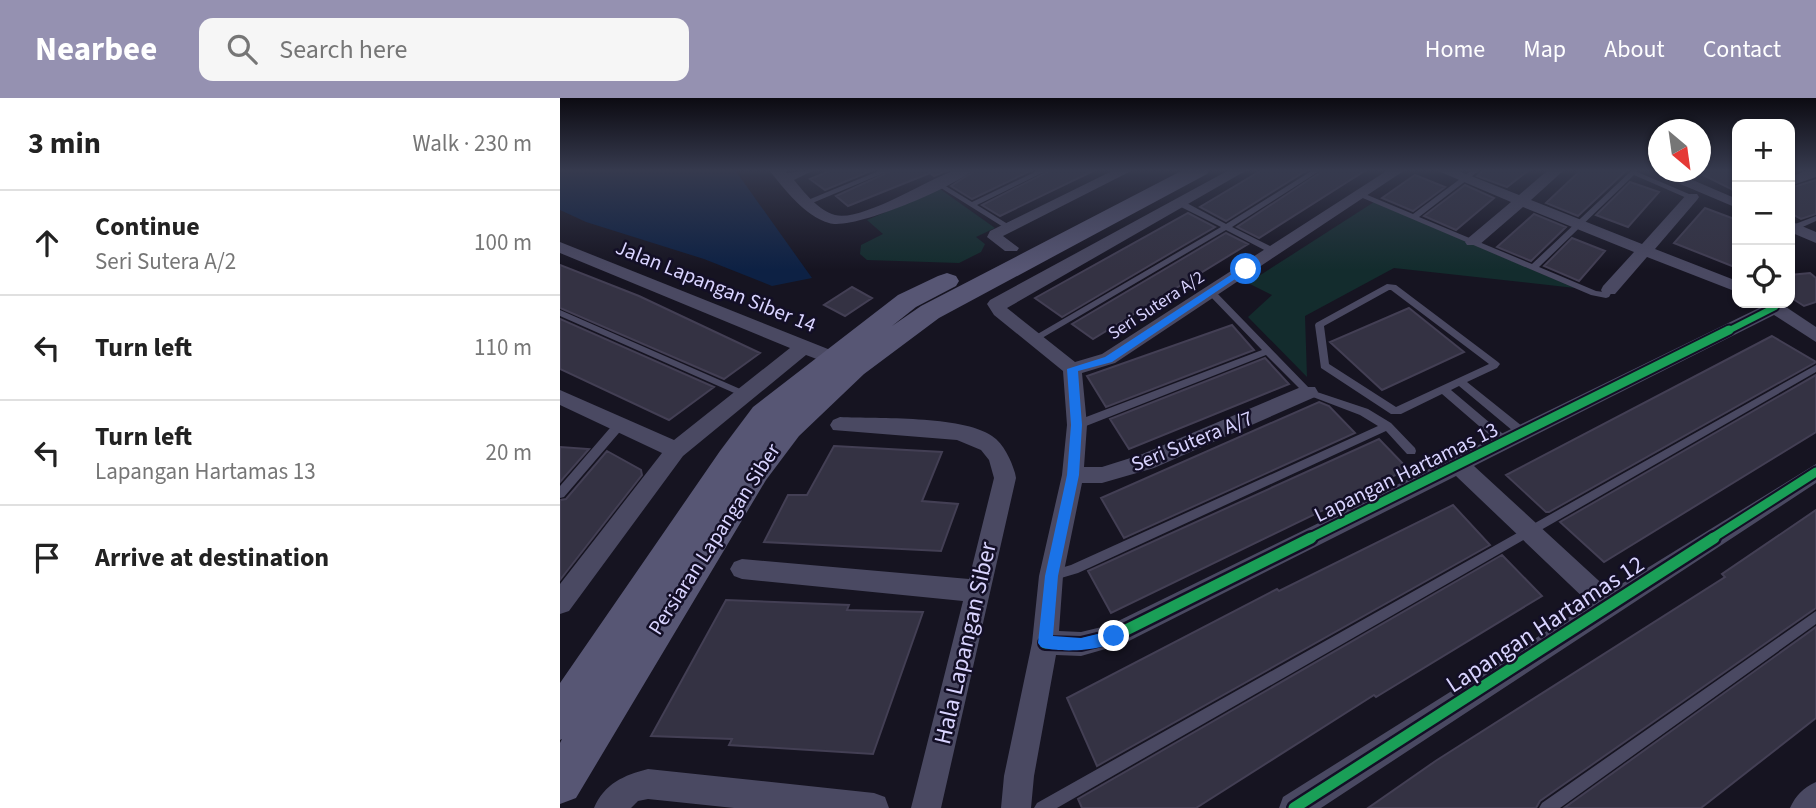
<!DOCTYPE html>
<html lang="en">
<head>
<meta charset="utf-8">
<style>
	:root { --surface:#fff; --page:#f6f6f6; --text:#222; --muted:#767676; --line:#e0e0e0; --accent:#9591b1 }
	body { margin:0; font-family:"Source Sans 3",sans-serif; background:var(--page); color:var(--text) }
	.controls { position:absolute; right:21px; top:21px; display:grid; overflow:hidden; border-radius:14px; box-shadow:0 2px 5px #0004 }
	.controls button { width:63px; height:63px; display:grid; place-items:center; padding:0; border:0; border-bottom:2px solid var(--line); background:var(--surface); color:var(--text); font:35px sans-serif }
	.compass { position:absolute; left:1088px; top:21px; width:63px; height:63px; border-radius:50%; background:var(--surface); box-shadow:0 2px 5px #0004; rotate:151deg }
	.stop { position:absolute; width:21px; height:21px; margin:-16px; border:5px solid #1a73e8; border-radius:50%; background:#fff }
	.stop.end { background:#1a73e8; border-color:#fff; box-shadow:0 2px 7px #0008 }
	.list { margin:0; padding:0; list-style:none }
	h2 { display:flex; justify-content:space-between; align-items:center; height:91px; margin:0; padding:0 28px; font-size:30px }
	h2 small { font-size:23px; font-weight:400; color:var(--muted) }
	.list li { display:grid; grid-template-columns:46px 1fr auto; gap:21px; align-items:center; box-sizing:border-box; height:105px; padding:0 28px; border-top:2px solid var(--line) }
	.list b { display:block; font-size:26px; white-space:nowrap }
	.list p { margin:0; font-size:23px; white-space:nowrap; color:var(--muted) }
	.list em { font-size:23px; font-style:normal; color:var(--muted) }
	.icon { flex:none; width:38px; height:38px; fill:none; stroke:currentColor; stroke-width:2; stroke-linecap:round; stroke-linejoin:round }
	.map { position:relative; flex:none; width:1256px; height:710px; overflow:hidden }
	header { display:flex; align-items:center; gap:42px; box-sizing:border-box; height:98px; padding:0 35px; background:var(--accent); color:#fff }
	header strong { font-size:33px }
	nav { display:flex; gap:38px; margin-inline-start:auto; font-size:24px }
	.search { width:490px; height:63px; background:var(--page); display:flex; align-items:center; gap:18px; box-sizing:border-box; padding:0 24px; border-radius:14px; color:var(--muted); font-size:26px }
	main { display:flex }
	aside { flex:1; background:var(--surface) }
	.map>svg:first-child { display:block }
</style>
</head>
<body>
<header>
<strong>Nearbee</strong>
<div class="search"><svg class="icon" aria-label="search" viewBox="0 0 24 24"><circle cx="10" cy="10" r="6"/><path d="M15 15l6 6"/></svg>Search here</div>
<nav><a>Home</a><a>Map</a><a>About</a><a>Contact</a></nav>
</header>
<main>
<aside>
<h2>3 min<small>Walk · 230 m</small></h2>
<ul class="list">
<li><svg class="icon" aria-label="ahead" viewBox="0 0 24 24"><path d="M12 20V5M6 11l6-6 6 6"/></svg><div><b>Continue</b><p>Seri Sutera A/2</p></div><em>100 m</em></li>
<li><svg class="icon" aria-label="left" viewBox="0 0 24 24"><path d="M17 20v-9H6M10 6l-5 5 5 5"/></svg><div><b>Turn left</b></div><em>110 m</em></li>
<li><svg class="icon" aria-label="left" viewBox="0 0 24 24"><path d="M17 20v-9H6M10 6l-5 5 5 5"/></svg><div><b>Turn left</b><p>Lapangan Hartamas 13</p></div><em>20 m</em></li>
<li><svg class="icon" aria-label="arrive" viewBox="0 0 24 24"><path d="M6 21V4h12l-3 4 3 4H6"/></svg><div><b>Arrive at destination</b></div></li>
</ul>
</aside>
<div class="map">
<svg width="1256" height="710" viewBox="0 0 1256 710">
	<rect width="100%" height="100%" fill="#161421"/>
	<!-- green -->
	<path fill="#132c2d" d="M380,91L435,130L416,139L425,146L421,154L399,165L307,162L300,156L301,147L323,136L307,122Z
		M814,104L1015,190L834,170L745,218L747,279L688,219L712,197L688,185Z"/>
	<!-- water -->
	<path fill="#0d2144" d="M0,72H175L252,180L212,188L144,161L26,124L0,112Z"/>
	<!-- building -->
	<path fill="#343243" stroke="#433f54" stroke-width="2" d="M272,72H313L265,92L250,81Z
		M333,72H388L374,78L370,75L288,108L276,98Z
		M416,72H472L412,101L391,88Z
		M491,72H535L440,118L422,107Z
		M702,72H747L666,123L640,109Z
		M764,72H806L699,140L677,129Z
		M923,72H969L947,89L917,78Z
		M1021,72H1067L1018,118L986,105Z
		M1144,72H1177V94L1143,77Z
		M855,77L885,89L853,113L822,100Z
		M1256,82V116L1241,121L1230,115V90Z
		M1070,84L1099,94L1068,129L1036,117Z
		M905,87L934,100L896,132L864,118Z
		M1145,110L1177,122V170L1114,145Z
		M628,115L655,129L502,219L475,200Z
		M974,116L1006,129L971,163L937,149Z
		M666,135L688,146L533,241L512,226Z
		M1012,140L1045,153L1019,183L984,168Z
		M0,167L79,198L200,255L164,281L0,210Z
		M1250,175L1256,180V204L1244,208L1230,199V177Z
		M292,189L312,200L285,218L264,207Z
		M849,210L904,254L822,292L770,244Z
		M0,221L154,289L109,322L0,271Z
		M672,227L694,252L546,309L527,278Z
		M1212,238L1256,264L989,414H986L946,377Z
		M705,260L729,286L569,351L550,321Z
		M1256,277V334L1044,464L1000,424Z
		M759,304L769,308L795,335L564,440L541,400Z
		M819,341L848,371L551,515L528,473Z
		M274,348L382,354L362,403L398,406L381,453L204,444L228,397H247Z
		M0,349L29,351L0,384Z
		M47,353L81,372L82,377L0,482V402L6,401Z
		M893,407L930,447L537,668L507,600L717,491L719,493Z
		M1256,412V510L980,703L976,710H808L877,662L1165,479L1162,476Z
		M942,457L982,498L816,599L814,597L636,710H522L518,701Z
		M166,502L289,507L287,512L363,514L313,656L169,647L172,641L91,638Z
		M1256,529V620L1141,710H1004Z"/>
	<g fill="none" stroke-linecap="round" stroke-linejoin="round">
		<!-- service -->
		<path fill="#4a4962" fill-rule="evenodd" d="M321,72H331L250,106L243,104Z
			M479,72H488L417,107L451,128L452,130L448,132L373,85L379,84L412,104Z
			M753,72H761L672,129L716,151V155H710L666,132L477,243H471L469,241L661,129L617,107V103H623L666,126Z
			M912,72H920L859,119L972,166L1071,73H1075L1136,99L1129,101L1074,77L979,169L1036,193L1044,194L1046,190H1052L1053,192L1049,199L1046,200L1031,197L798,98L805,96L853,116Z
			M1141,72V75L1120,83L1116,81L1134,74Z
			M1256,118V123L1236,132L1230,131V128Z
			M827,186L836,187L938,264L940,266L937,270L907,284L967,332L968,335L967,338H959L899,288L891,292L949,341L950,344L949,347H941L882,296L841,316H831L761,270L755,227L756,225ZM829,192H831L929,266L836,309L769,266L764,228Z
			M651,191L654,192L751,292L808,311L831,325L855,350L856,353L855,356H847L826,333L518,475L491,483L487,482L485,478L487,474L511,467L818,328L800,317L745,296L706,257L521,330H513L512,327L513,324L702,252L648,196V192Z
			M0,212L187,294L189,296L187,298H181L0,218Z
			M1256,267V274L497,710H474L477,705Z
			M60,322L64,323L65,326L64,329L4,399L0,400V388L56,323Z
			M1256,513V526L1000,710H979L982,705Z"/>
		<!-- minor -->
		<path fill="#4a4962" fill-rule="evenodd" d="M209,72H224L227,75L254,72L234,82C244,94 259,113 275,117C301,124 365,83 391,74C398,71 406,72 413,72C394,89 293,133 269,125C245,118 224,91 209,72Z
			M554,72H573L443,138L459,150L457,153H445L427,139L430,133Z
			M669,72H687L447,210L515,264L542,256L828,72H845L555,265L522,275L527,327L524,369H542L580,357L741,289H755L758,294L755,299L594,370L542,385H522L503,478L499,533L521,534L550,527L1203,208L1201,205H1220L1256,229V244L1214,217L914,368L1050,493L1256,366V385L761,710H719L723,699L1030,506L896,378L563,546L521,558L496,557L474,678L471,710H441L444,678L472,545L479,478L502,377L507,327L503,273L434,217L427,206L430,202Z
			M876,72H896L959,97L988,72H1004L971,102L1082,146L1127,96H1137L1139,99L1137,102L1095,151L1177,183V194L1087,159L1055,196H1043L1041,192L1043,188L1074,154L963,109L919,147H907L905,144L907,141L951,104Z
			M1098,72L1114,74L1177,101V110L1099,77Z
			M1248,72H1256V79L1230,88V79Z
			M1230,123L1256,134V145L1230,134Z
			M0,144L293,261L295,266L293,271L286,272L246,257L123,358L9,513L0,516V486L102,355L0,307V292L114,342L230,250L0,155Z
			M280,319C318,321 401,317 432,338C444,346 451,362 455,375L456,380L381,710H351L403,503L182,481L174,478L170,471L174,464L182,461L409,481L434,380L429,362L421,352L397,342L273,332L270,327L273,322Z
			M88,671L314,695L325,699L329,710H174L88,701L78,703L71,710H34C44,686 64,677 88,671Z
			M1256,684V710H1230C1236,697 1243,690 1256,684Z"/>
		<!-- secondary -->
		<path fill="#575674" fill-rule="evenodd" d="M623,72H650L647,76L379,220L304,276L239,338L206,382L16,700L0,706V645L2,641L0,642V585L160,353L193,309L338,197L378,178L387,175L396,178L399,183L396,188L356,209L332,228L361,208Z"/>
		<defs>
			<path id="cycleway-far2" d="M1166,234L1215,209"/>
			<path id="cycleway-far1" d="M748,441L1169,232
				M1151,441L1256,374"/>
			<path id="cycleway" d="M485,545L521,546L554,538L751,440
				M734,710L1154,440"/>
		</defs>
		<!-- cycleway-far2 casing -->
		<use href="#cycleway-far2" stroke="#130f26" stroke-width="10"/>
		<!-- cycleway-far1 casing -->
		<use href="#cycleway-far1" stroke="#130f26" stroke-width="13"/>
		<!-- cycleway casing -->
		<use href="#cycleway" stroke="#130f26" stroke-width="16"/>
		<!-- cycleway-far2 -->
		<use href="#cycleway-far2" stroke="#1a9f57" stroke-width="6"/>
		<!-- cycleway-far1 -->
		<use href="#cycleway-far1" stroke="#1a9f57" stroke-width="9"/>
		<!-- cycleway -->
		<use href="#cycleway" stroke="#1a9f57" stroke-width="11"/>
	</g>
	<!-- sky -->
	<linearGradient id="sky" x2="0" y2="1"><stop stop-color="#0c0b12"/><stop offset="0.42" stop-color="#363a4e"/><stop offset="1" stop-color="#363a4e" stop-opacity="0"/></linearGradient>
	<rect width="1256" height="172" fill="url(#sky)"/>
	<!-- route -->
	<path fill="#1a73e8" d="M683,169L690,171L552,264L518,273L522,327L519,377L498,478L493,538L521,540L554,532L561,538C553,554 496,555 481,549L478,545L485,478L507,377L511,327L507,271L545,259Z"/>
	<g text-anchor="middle" stroke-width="5" stroke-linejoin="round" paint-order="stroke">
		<!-- far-street labels -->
		<g font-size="18" fill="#d9d4ff" stroke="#130f26">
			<text transform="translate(596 207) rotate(-33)" y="6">Seri Sutera A/2</text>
		</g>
		<!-- street labels -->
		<g font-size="21" fill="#d9d4ff" stroke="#130f26">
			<text transform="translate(156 188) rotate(22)" y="7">Jalan Lapangan Siber 14</text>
			<text transform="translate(632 343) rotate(-22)" y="7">Seri Sutera A/7</text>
			<text transform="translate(846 374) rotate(-26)" y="7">Lapangan Hartamas 13</text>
			<text transform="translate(154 441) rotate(-57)" y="7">Persiaran Lapangan Siber</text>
		</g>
		<!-- near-street labels -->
		<g font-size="24" fill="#d9d4ff" stroke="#130f26">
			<text transform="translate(985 526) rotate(-33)" y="8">Lapangan Hartamas 12</text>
			<text transform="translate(405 545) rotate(-77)" y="8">Hala Lapangan Siber</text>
		</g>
	</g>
</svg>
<div class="controls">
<button>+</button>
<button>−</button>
<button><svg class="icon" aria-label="locate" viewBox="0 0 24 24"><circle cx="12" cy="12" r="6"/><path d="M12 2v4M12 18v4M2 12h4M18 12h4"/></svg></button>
</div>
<svg class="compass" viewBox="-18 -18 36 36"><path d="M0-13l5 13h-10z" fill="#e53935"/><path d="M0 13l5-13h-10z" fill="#767676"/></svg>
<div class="stop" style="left:686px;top:171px"></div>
<div class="stop end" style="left:554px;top:538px"></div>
</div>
</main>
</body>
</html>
